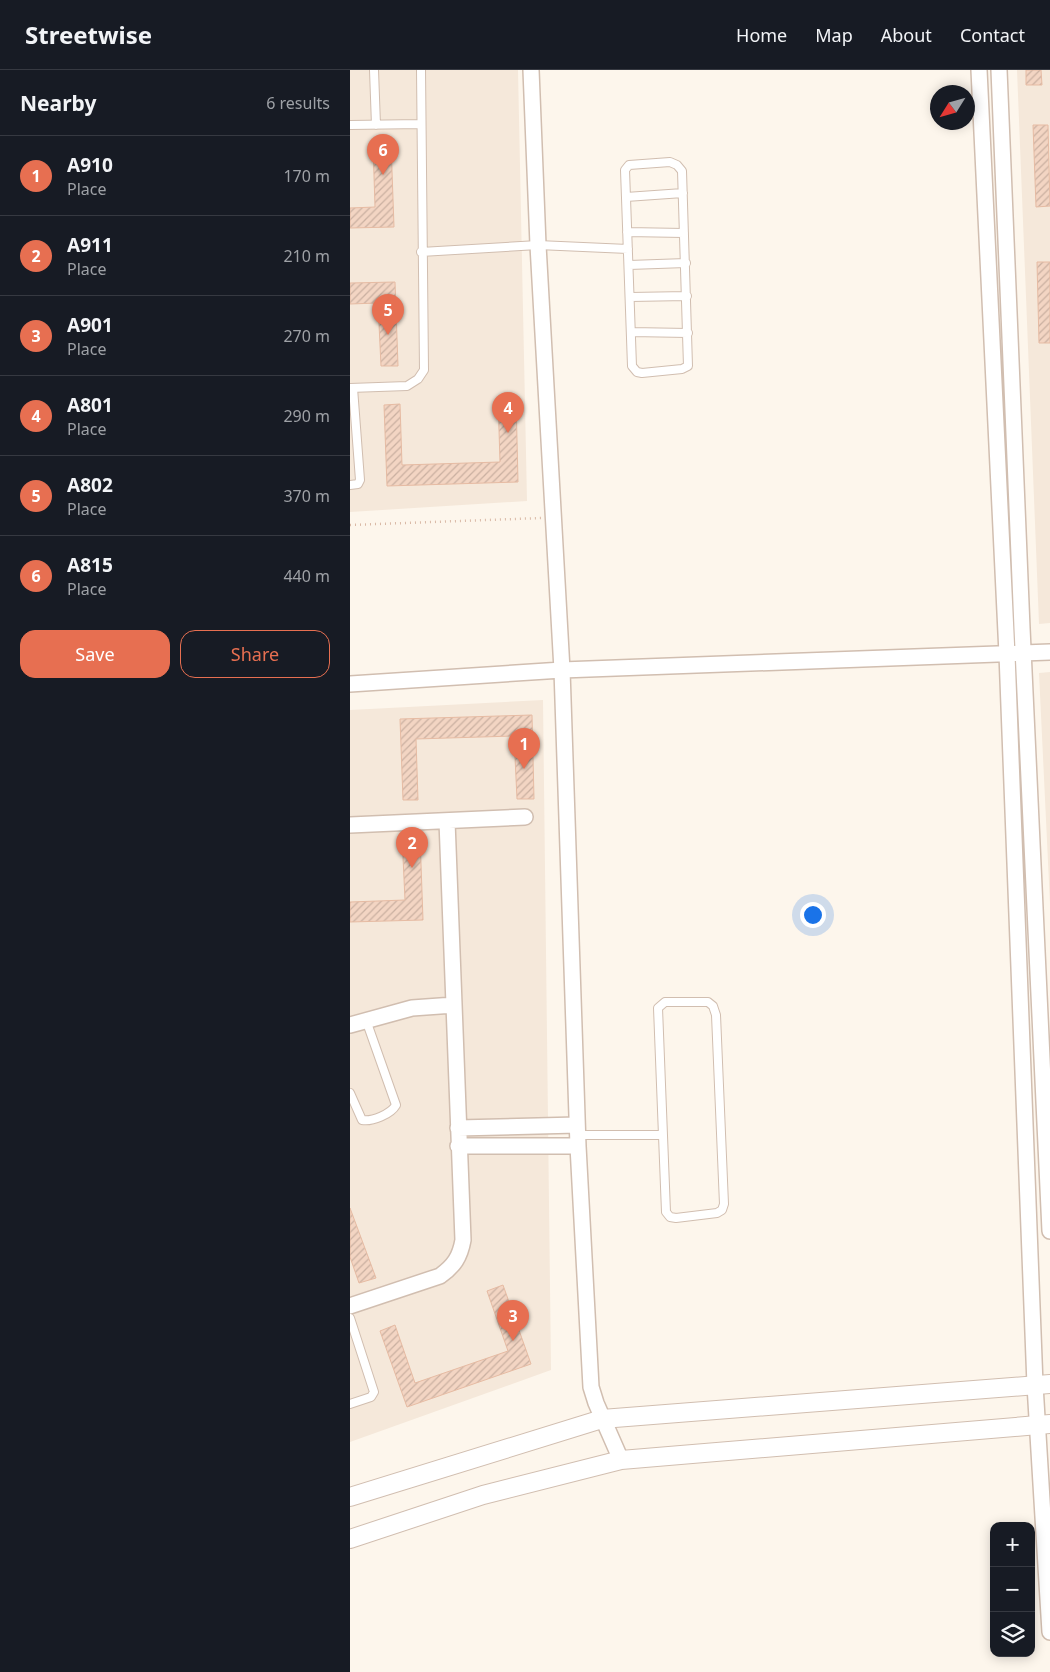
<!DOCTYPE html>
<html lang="en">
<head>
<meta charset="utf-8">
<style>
	:root { --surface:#171b24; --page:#20242c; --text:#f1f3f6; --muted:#9ea1a6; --line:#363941; --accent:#e76f51 }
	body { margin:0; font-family:"Noto Sans",sans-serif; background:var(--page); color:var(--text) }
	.controls { position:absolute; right:15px; bottom:15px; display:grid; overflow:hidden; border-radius:10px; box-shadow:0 2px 12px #0003 }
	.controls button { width:45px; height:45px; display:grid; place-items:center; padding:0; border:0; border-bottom:1px solid var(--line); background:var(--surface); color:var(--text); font:25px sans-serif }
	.compass { position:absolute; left:580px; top:15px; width:45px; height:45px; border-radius:50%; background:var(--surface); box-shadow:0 2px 12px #0003; rotate:233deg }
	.you { position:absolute; left:462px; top:844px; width:18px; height:18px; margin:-12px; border:4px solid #fff; border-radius:50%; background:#1a73e8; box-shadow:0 0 0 8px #1a73e833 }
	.badge { display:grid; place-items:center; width:32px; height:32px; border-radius:50%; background:var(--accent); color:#fff; font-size:16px; font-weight:700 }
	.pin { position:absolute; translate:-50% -41px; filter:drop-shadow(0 1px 2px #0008) }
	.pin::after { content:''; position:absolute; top:26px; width:18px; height:15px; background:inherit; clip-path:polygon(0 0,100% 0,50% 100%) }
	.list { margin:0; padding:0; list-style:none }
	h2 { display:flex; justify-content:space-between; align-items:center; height:65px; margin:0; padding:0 20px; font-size:21px }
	h2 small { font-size:16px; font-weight:400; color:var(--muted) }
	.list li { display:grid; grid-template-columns:32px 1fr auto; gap:15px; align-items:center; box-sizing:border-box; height:80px; padding:0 20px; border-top:1px solid var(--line) }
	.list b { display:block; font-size:19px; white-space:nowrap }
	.list p { margin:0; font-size:16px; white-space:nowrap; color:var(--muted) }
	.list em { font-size:16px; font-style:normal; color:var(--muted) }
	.actions { display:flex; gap:10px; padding:15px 20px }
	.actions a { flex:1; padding:11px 0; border:1px solid var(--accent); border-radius:15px; text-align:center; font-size:18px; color:var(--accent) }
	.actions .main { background:var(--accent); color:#fff }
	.icon { flex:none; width:28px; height:28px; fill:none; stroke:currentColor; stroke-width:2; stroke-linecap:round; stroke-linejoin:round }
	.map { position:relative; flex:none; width:700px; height:1602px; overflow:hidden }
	header { display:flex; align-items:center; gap:30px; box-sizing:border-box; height:70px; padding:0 25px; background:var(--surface); border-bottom:1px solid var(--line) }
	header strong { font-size:24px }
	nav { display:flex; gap:28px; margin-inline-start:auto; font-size:18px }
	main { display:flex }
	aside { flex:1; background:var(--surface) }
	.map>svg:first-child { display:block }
</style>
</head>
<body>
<header>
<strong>Streetwise</strong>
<nav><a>Home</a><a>Map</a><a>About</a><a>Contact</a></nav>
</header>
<main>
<aside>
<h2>Nearby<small>6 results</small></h2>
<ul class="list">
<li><span class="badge">1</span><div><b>A910</b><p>Place</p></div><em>170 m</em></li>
<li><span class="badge">2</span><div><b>A911</b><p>Place</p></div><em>210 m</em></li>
<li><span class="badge">3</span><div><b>A901</b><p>Place</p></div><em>270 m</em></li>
<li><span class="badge">4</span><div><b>A801</b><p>Place</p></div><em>290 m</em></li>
<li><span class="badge">5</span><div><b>A802</b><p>Place</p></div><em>370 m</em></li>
<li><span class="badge">6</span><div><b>A815</b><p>Place</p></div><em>440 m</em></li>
</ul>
<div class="actions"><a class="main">Save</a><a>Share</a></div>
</aside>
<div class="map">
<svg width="700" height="1602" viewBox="0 0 700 1602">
	<defs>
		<pattern id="building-hatch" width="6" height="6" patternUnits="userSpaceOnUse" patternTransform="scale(1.25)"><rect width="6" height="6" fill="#f3d5c3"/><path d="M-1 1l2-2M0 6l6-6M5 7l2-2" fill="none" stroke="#cab0a1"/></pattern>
	</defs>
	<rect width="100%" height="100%" fill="#fdf6ec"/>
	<!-- residential -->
	<path fill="#f5e8da" d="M0,0H168L177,431L0,442Z
		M667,0H700V553L689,554Z
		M700,602V834L689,603Z
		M193,630L201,1300L0,1372V640Z"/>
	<!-- building -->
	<path fill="url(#building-hatch)" stroke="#e6bba3" d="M676,0H691L692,15H676Z
		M683,55H698L700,136L686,137Z
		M41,73L44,157L0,158V138L25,137L23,74Z
		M687,192H700V273H689Z
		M45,212L48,296H31L28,233L0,234V213Z
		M148,328H166L168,412L37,416L34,335L50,334L52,395L150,392Z
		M182,645L184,729H167L164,666L66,669L68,730H53L50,649Z
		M52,766H70L73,850L0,852V832L55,830Z
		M0,1138L26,1208L9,1213L0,1187Z
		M153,1215L181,1294L57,1337L30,1261L45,1255L65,1313L158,1281L137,1221Z"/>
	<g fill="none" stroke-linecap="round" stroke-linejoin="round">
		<defs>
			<path id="service" d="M24,0L26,55
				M0,55L71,54
				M320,92L327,95L332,101L338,296L332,299L292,303L287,302L282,296L275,100L279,95Z
				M276,127L333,123
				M277,162L334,163
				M71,182L188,175L278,179
				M279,195L336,193
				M280,227L337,226
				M281,262L338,263
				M0,318L57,316L68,309L74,300L71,0
				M0,415L8,414L10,410L3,318
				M315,932H358L363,936L366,945L374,1134L372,1140L367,1143L326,1148L320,1147L316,1142L308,938Z
				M0,1023L12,1050C22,1052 41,1044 46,1035L16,950
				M228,1065H313
				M0,1248L24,1322L21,1327L0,1334"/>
			<path id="minor" d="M181,0L188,175L212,600L228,1076L241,1317L246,1333L271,1390
				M629,0L657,584L685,1315L700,1562
				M649,0L672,558L700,1161
				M0,614L212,600L700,582
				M0,755L175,747
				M0,955L62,938L104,935
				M108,1058L227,1055
				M108,1076H228
				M0,1236L90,1206C104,1196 110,1187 113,1170L97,751"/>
			<path id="tertiary" d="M0,1427L252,1349L700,1314
				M0,1469L133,1425L271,1390L700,1354"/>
		</defs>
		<!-- service casing -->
		<use href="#service" stroke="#d1beb0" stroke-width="10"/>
		<!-- minor casing -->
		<use href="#minor" stroke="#d1beb0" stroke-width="18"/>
		<!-- tertiary casing -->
		<use href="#tertiary" stroke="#d1beb0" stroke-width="20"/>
		<!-- path -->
		<path stroke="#d9b8a5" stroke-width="2.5" stroke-dasharray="1 4" stroke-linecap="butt" d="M0,455L192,448"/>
		<!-- service -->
		<use href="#service" stroke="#fff" stroke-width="8"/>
		<!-- minor -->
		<use href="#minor" stroke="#fff" stroke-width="15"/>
		<!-- tertiary -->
		<use href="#tertiary" stroke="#fff" stroke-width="18"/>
	</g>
</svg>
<div class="controls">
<button>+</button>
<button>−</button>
<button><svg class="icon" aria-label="layers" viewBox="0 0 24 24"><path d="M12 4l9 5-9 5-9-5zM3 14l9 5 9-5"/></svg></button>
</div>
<svg class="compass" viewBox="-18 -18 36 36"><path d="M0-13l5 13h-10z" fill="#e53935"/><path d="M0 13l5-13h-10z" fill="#9ea1a6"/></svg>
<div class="you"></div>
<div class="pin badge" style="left:174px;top:699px">1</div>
<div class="pin badge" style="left:62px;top:798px">2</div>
<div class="pin badge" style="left:163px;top:1271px">3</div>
<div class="pin badge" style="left:158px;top:363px">4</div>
<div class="pin badge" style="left:38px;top:265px">5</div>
<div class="pin badge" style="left:33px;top:105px">6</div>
</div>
</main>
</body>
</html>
